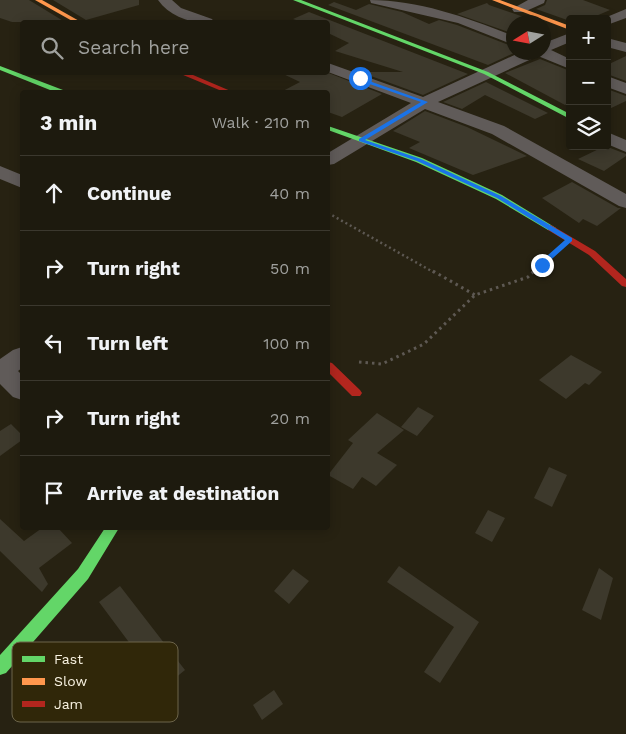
<!DOCTYPE html>
<html lang="en">
<head>
<meta charset="utf-8">
<style>
	:root { --surface:#1d1a0e; --page:#252317; --text:#f1f3f6; --muted:#a0a19e; --line:#3b382e }
	body { margin:0; font-family:"Work Sans",sans-serif; background:var(--page); color:var(--text) }
	.controls { position:absolute; right:15px; top:15px; display:grid; overflow:hidden; border-radius:5px; box-shadow:0 2px 12px #0003 }
	.controls button { width:45px; height:45px; display:grid; place-items:center; padding:0; border:0; border-bottom:1px solid var(--line); background:var(--surface); color:var(--text); font:25px sans-serif }
	.compass { position:absolute; left:506px; top:15px; width:45px; height:45px; border-radius:50%; background:var(--surface); box-shadow:0 2px 12px #0003; rotate:259deg }
	.stop { position:absolute; width:15px; height:15px; margin:-11px; border:4px solid #1a73e8; border-radius:50%; background:#fff }
	.stop.end { background:#1a73e8; border-color:#fff; box-shadow:0 1px 5px #0008 }
	.list { margin:0; padding:0; list-style:none }
	h2 { display:flex; justify-content:space-between; align-items:center; height:65px; margin:0; padding:0 20px; font-size:21px }
	h2 small { font-size:16px; font-weight:400; color:var(--muted) }
	.list li { display:grid; grid-template-columns:32px 1fr auto; gap:15px; align-items:center; box-sizing:border-box; height:75px; padding:0 20px; border-top:1px solid var(--line) }
	.list b { display:block; font-size:19px; white-space:nowrap }
	.list em { font-size:16px; font-style:normal; color:var(--muted) }
	.icon { flex:none; width:28px; height:28px; fill:none; stroke:currentColor; stroke-width:2; stroke-linecap:round; stroke-linejoin:round }
	.map { position:relative; flex:none; width:626px; height:734px; overflow:hidden }
	.search { position:absolute; background:var(--surface); box-shadow:0 2px 12px #0003; left:20px; top:20px; width:310px; height:55px; display:flex; align-items:center; gap:12px; box-sizing:border-box; padding:0 18px; border-radius:5px; color:var(--muted); font-size:19px }
	.panel { position:absolute; background:var(--surface); box-shadow:0 2px 12px #0003; left:20px; top:90px; width:310px; height:440px; border-radius:5px }
	.map>svg:first-child { display:block }
</style>
</head>
<body>
<div class="map">
<svg width="626" height="734" viewBox="0 0 626 734">
	<rect width="100%" height="100%" fill="#272212"/>
	<!-- building -->
	<path fill="#3d392c" d="M0,0H29L65,22H12L0,18Z
		M53,0H139V5L86,20Z
		M547,0H583L610,10L589,19H570V21L536,9L545,5Z
		M334,2L356,10L369,4L402,12L429,24L439,20L457,25L514,47V53L488,65L328,5Z
		M487,3L489,5L538,22H514V34L457,14Z
		M309,12L468,74L423,95L360,72H403L335,51L349,43L328,33V22H302L293,19Z
		M626,56V81L607,74V65Z
		M540,59L570,71V103L565,105L505,73Z
		M279,72H326L382,94L342,117L328,112V92H281L300,82Z
		M486,82L548,113L535,119L485,95L462,109L443,102Z
		M607,89L626,96V101L607,110Z
		M425,111L467,127L527,156L473,175L409,148L420,142L393,131Z
		M605,146L626,154V156L604,171L578,159Z
		M572,182L618,208H621L597,226L583,219L579,223L542,198Z
		M571,355L602,372L589,385L585,383L566,399L539,380Z
		M418,407L434,416L417,436L401,427Z
		M377,413L404,430L377,453L397,465L376,486L362,477L353,489L328,475L353,443L348,440Z
		M11,424L22,435V440L0,456V431Z
		M549,467L567,475L552,507L534,498Z
		M488,510L505,518L492,542L475,533Z
		M0,519L24,541L42,528H58L72,543L39,568L48,584L42,592L0,551Z
		M399,566L479,622L440,683L424,672L454,627L387,582Z
		M599,568L613,578L601,620L582,610Z
		M293,569L309,581L289,604L274,591Z
		M120,586L185,670L163,688L99,602Z
		M274,690L283,704L262,720L253,705Z"/>
	<g fill="none" stroke-linecap="round" stroke-linejoin="round">
		<!-- path-far1 -->
		<path stroke="#5e5953" stroke-width="2.5" stroke-dasharray="2 3" stroke-linecap="butt" d="M328,213L435,273
			M533,273L554,253"/>
		<!-- path -->
		<path stroke="#5e5953" stroke-width="3" stroke-dasharray="2.5 4" stroke-linecap="butt" d="M433,271L475,295
			M359,362L382,364L424,344L475,295L528,277L534,271"/>
		<!-- street -->
		<path fill="#605b59" fill-rule="evenodd" d="M158,0H172L181,8L212,19L214,22C193,25 170,17 158,0Z
			M370,0C419,0 468,18 514,36V45L458,23L371,3Z
			M528,0H545L544,3L524,12H514L512,9Z
			M626,9V18L607,25V19H602Z
			M570,33V42L551,50L570,59V69L538,56L438,102L504,126L626,194V208L619,206L492,134L425,109L334,164L328,165V153L411,103L328,72V63L423,97L521,52H544V43Z
			M607,38L626,43V52L607,47Z
			M607,76L626,83V94L607,87Z
			M607,132L626,140V152L607,144Z
			M0,166L22,175V188L0,179Z
			M22,347V368L18,371L22,375V400L13,397L0,384V359L13,350Z"/>
		<!-- fast -->
		<path fill="#63d668" fill-rule="evenodd" d="M293,0H301L488,72L570,114V119L484,74Z
			M0,66L63,90L64,92H55L0,70Z
			M328,126L422,158L502,195L556,228L551,231L548,230L496,199L416,162L328,130Z
			M105,528H119L88,579L6,673L0,675V655L78,569Z"/>
		<!-- slow -->
		<path fill="#ff974d" fill-rule="evenodd" d="M35,0H42L81,22H74Z
			M492,0H500L570,26V30Z"/>
		<!-- jam -->
		<path fill="#b3261e" fill-rule="evenodd" d="M176,72H186L233,92H224Z
			M551,225L595,251L626,279V287L622,286L589,255L548,230V226Z
			M328,362L332,363L360,390L362,393L360,396H352L328,372Z"/>
	</g>
	<!-- route -->
	<path fill="#1a73e8" d="M358,77L428,102L365,140L421,159L501,196L572,238V241L544,266H539V263L565,240L497,198L417,161L359,141V139L421,102L358,80Z"/>
	<!-- legend -->
	<rect x="12" y="642" width="166" height="80" rx="8" fill="#302709" stroke="#6c644a" stroke-width="1"/>
	<rect x="22" y="656" width="23" height="6" fill="#63d668"/>
	<rect x="22" y="678" width="23" height="7" fill="#ff974d"/>
	<rect x="22" y="701" width="23" height="6" fill="#b3261e"/>
	<g font-size="14" fill="#f9f3e2">
		<text x="54" y="664">Fast</text>
		<text x="54" y="686">Slow</text>
		<text x="54" y="709">Jam</text>
	</g>
</svg>
<div class="controls">
<button>+</button>
<button>−</button>
<button><svg class="icon" aria-label="layers" viewBox="0 0 24 24"><path d="M12 4l9 5-9 5-9-5zM3 14l9 5 9-5"/></svg></button>
</div>
<svg class="compass" viewBox="-18 -18 36 36"><path d="M0-13l5 13h-10z" fill="#e53935"/><path d="M0 13l5-13h-10z" fill="#a0a19e"/></svg>
<div class="stop" style="left:360px;top:78px"></div>
<div class="stop end" style="left:542px;top:265px"></div>
<div class="search"><svg class="icon" aria-label="search" viewBox="0 0 24 24"><circle cx="10" cy="10" r="6"/><path d="M15 15l6 6"/></svg>Search here</div>
<section class="panel">
<h2>3 min<small>Walk · 210 m</small></h2>
<ul class="list">
<li><svg class="icon" aria-label="ahead" viewBox="0 0 24 24"><path d="M12 20V5M6 11l6-6 6 6"/></svg><div><b>Continue</b></div><em>40 m</em></li>
<li><svg class="icon" aria-label="right" viewBox="0 0 24 24"><path d="M7 20v-9h11M14 6l5 5-5 5"/></svg><div><b>Turn right</b></div><em>50 m</em></li>
<li><svg class="icon" aria-label="left" viewBox="0 0 24 24"><path d="M17 20v-9H6M10 6l-5 5 5 5"/></svg><div><b>Turn left</b></div><em>100 m</em></li>
<li><svg class="icon" aria-label="right" viewBox="0 0 24 24"><path d="M7 20v-9h11M14 6l5 5-5 5"/></svg><div><b>Turn right</b></div><em>20 m</em></li>
<li><svg class="icon" aria-label="arrive" viewBox="0 0 24 24"><path d="M6 21V4h12l-3 4 3 4H6"/></svg><div><b>Arrive at destination</b></div></li>
</ul>
</section>
</div>
</body>
</html>
